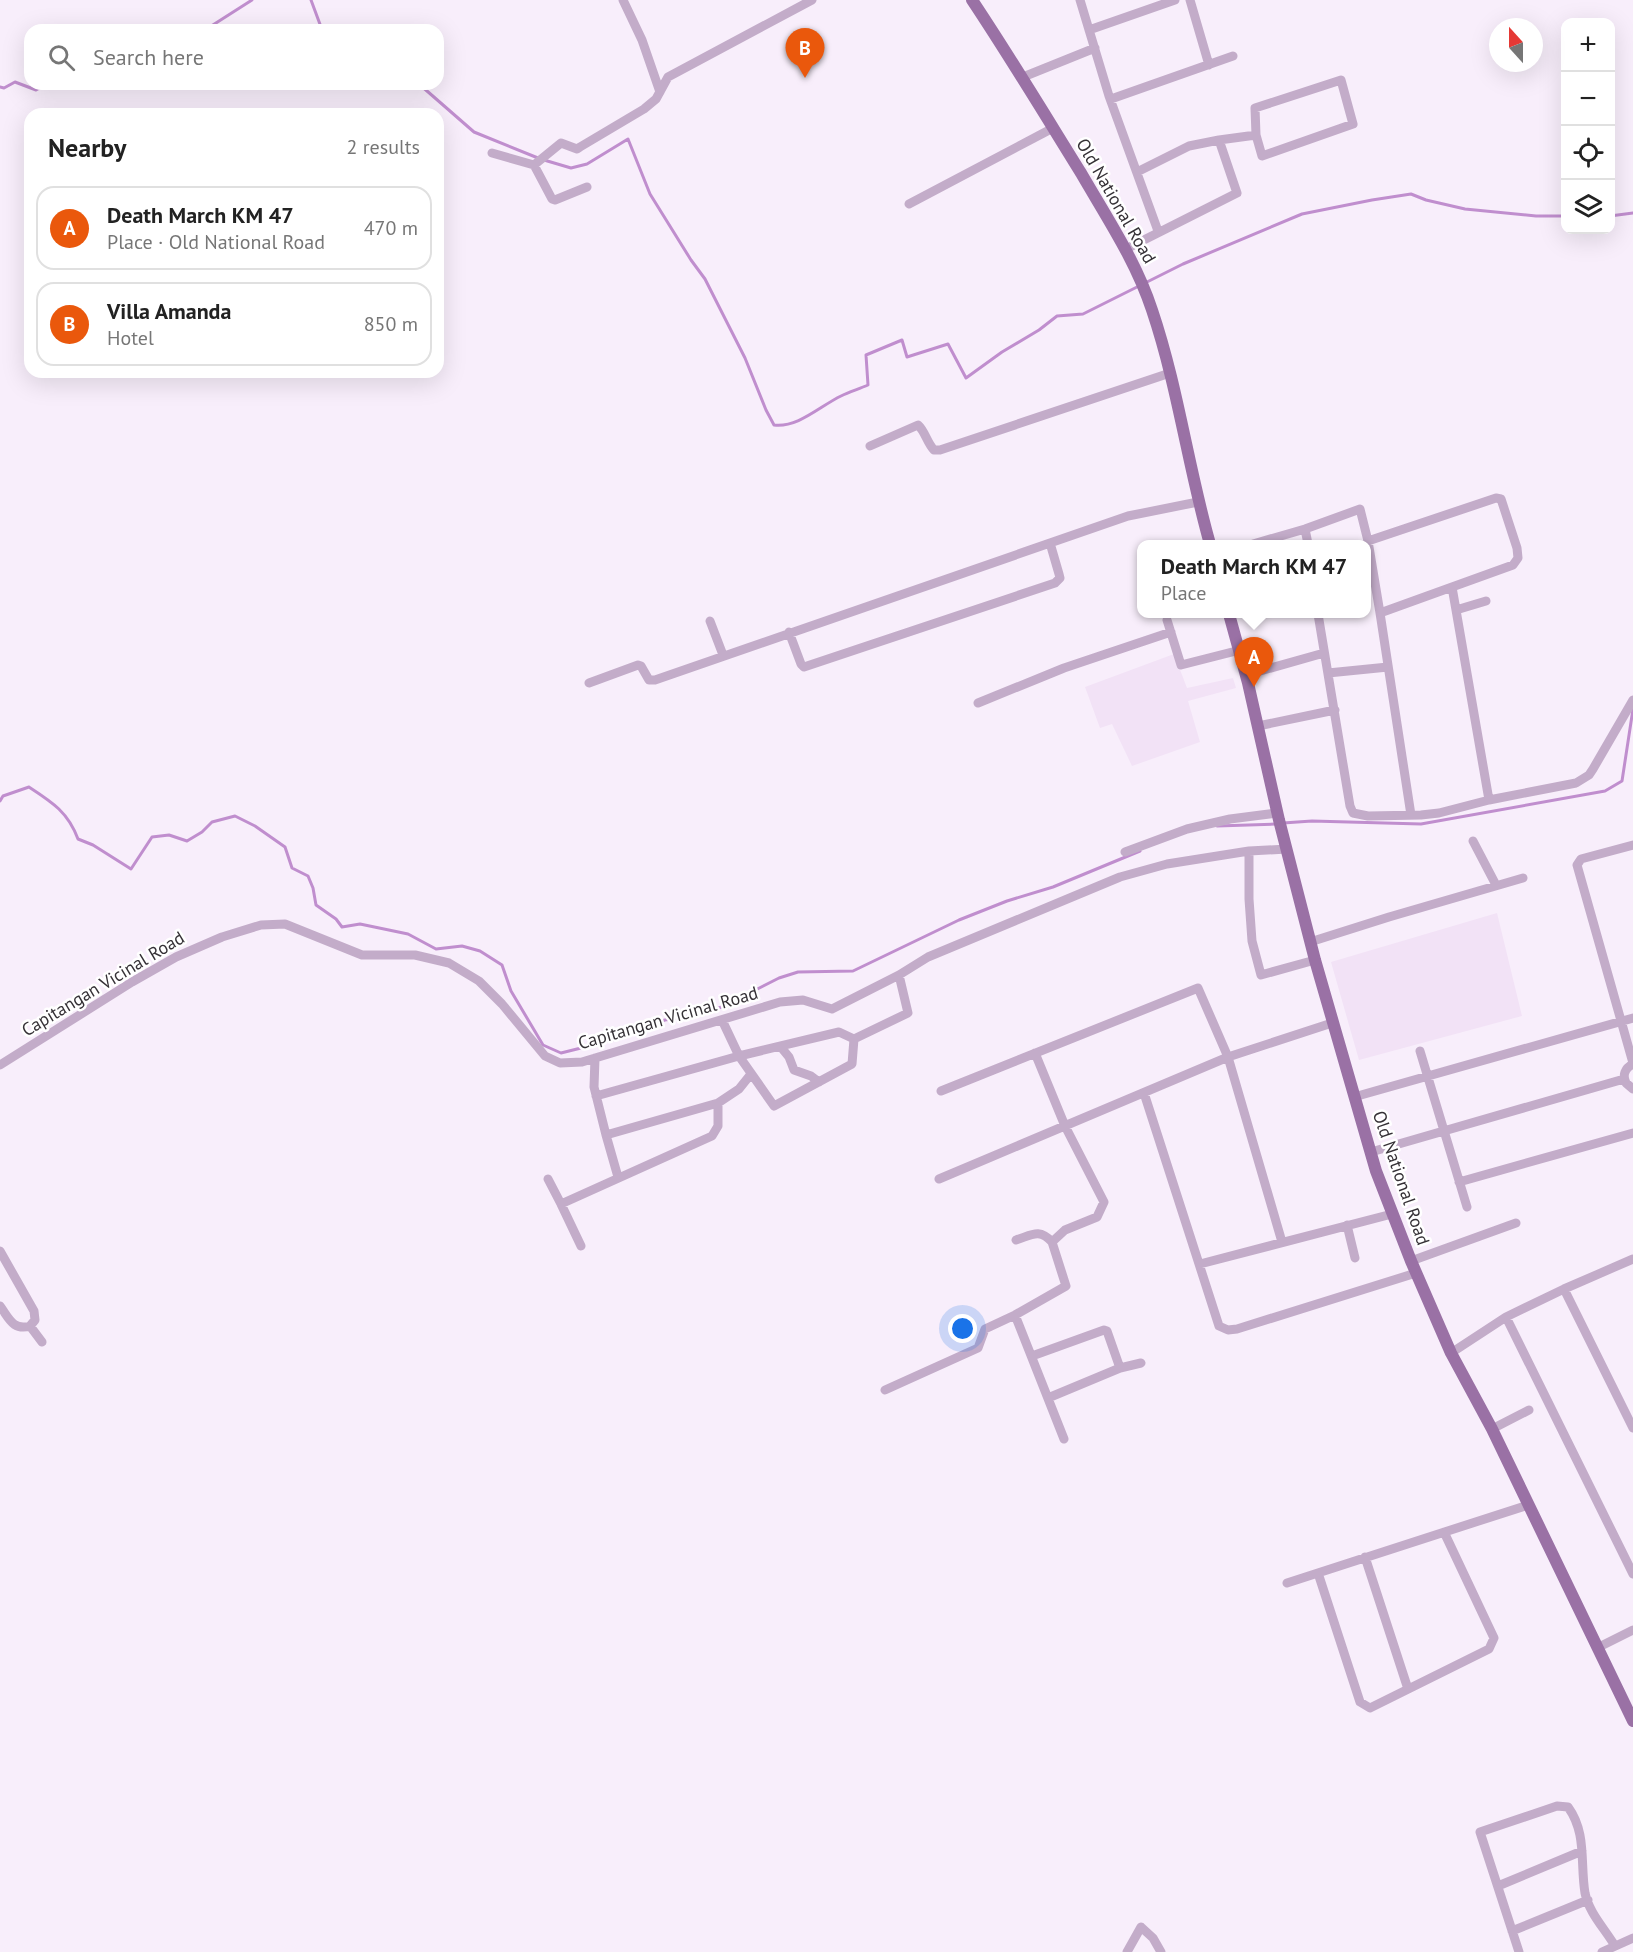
<!DOCTYPE html>
<html lang="en">
<head>
<meta charset="utf-8">
<style>
	:root { --surface:#fff; --page:#f6f6f6; --text:#222; --muted:#767676; --line:#e0e0e0; --accent:#ea580c }
	body { margin:0; font-family:"PT Sans",sans-serif; background:var(--page); color:var(--text) }
	.controls { position:absolute; right:18px; top:18px; display:grid; overflow:hidden; border-radius:12px; box-shadow:0 6px 24px #0002 }
	.controls button { width:54px; height:54px; display:grid; place-items:center; padding:0; border:0; border-bottom:2px solid var(--line); background:var(--surface); color:var(--text); font:30px sans-serif }
	.compass { position:absolute; left:1489px; top:18px; width:54px; height:54px; border-radius:50%; background:var(--surface); box-shadow:0 6px 24px #0002; rotate:339deg }
	.you { position:absolute; left:963px; top:1329px; width:21px; height:21px; margin:-15px; border:4px solid #fff; border-radius:50%; background:#1a73e8; box-shadow:0 0 0 9px #1a73e833 }
	.badge { display:grid; place-items:center; width:39px; height:39px; border-radius:50%; background:var(--accent); color:#fff; font-size:20px; font-weight:700 }
	.pin { position:absolute; translate:-50% -50px; filter:drop-shadow(0 2px 3px #0008) }
	.pin::after { content:''; position:absolute; top:32px; width:21px; height:18px; background:inherit; clip-path:polygon(0 0,100% 0,50% 100%) }
	.popup { position:absolute; left:1137px; top:540px; width:234px; height:78px; box-sizing:border-box; display:grid; place-content:center; border-radius:12px; background:var(--surface); filter:drop-shadow(0 2px 4px #0005); font-size:20px; white-space:nowrap; color:var(--muted) }
	.popup b { font-size:22px; color:var(--text) }
	.popup::after { content:''; position:absolute; left:50%; top:100%; margin-left:-12px; border:12px solid transparent; border-top-color:var(--surface) }
	.list { margin:0; padding:0; list-style:none }
	h2 { display:flex; justify-content:space-between; align-items:center; height:78px; margin:0; padding:0 24px; font-size:26px }
	h2 small { font-size:20px; font-weight:400; color:var(--muted) }
	.list li { display:grid; grid-template-columns:39px 1fr auto; gap:18px; align-items:center; box-sizing:border-box; height:84px; margin:0 12px 12px; padding:0 12px; border:2px solid var(--line); border-radius:18px }
	.list b { display:block; font-size:22px; white-space:nowrap }
	.list p { margin:0; font-size:20px; white-space:nowrap; color:var(--muted) }
	.list em { font-size:20px; font-style:normal; color:var(--muted) }
	.icon { flex:none; width:33px; height:33px; fill:none; stroke:currentColor; stroke-width:2; stroke-linecap:round; stroke-linejoin:round }
	.map { position:relative; flex:none; width:1633px; height:1952px; overflow:hidden }
	.search { position:absolute; background:var(--surface); box-shadow:0 6px 24px #0002; left:24px; top:24px; width:420px; height:66px; display:flex; align-items:center; gap:15px; box-sizing:border-box; padding:0 21px; border-radius:18px; color:var(--muted); font-size:22px }
	.panel { position:absolute; background:var(--surface); box-shadow:0 6px 24px #0002; left:24px; top:108px; width:420px; height:270px; border-radius:18px }
	.map>svg:first-child { display:block }
</style>
</head>
<body>
<div class="map">
<svg width="1633" height="1952" viewBox="0 0 1633 1952">
	<rect width="100%" height="100%" fill="#f8eefb"/>
	<!-- built -->
	<path fill="#f2e2f6" d="M1174,654L1187,688L1233,678L1236,688L1188,701L1200,742L1132,766L1112,724L1100,728L1085,687Z
		M1497,913L1522,1016L1359,1060L1331,962Z"/>
	<g fill="none" stroke-linecap="round" stroke-linejoin="round">
		<!-- stream -->
		<path stroke="#c08ece" stroke-width="3" d="M311,0L321,27L327,30
			M205,30L252,0
			M419,84L474,132L538,158
			M0,87L4,88L15,82L36,90L47,84
			M544,160L571,168L587,164L628,139L650,194L691,260L705,279L745,358L766,410L774,425C798,428 820,406 841,396C849,392 859,389 868,385L866,355L902,340L907,357L948,344L966,378L1002,352L1039,330L1057,316L1083,314L1139,286
			M1610,216L1633,213
			M1145,283L1183,264L1302,214L1372,200L1411,194L1426,200L1465,209L1536,216H1566
			M0,801L3,796L29,787C52,802 68,812 78,839L93,845L131,869L152,837L169,835L187,841L202,832L212,822L235,816L255,826L285,847L292,868L308,876L313,888L316,905L336,919L342,927L360,924L408,934L436,949L462,946L480,951L502,965L511,991L543,1045L561,1053L613,1040L634,1029L665,1020L703,1014L724,1006L779,978L798,972L853,971L959,920L1007,901L1053,887L1140,851
			M1283,823L1312,821L1421,824L1605,791L1622,781L1633,709
			M1217,826L1276,824"/>
		<!-- minor -->
		<path stroke="#c3acc9" stroke-width="9" d="M623,0L642,40L660,92
			M1080,0L1109,96L1158,231
			M1190,0L1209,65
			M1089,30L1175,0
			M1023,77L1095,48
			M1341,80L1353,124L1262,156L1256,135L1255,108Z
			M1111,99L1233,56
			M492,153L534,165L561,143L577,149L580,147L644,109L656,99L668,77L812,0
			M534,165L552,199L555,200L587,187
			M1137,172L1189,146L1219,140L1256,135
			M909,204L1053,128
			M1126,249L1237,193L1219,140
			M870,446L918,425C925,431 927,443 934,450H940L1170,373
			M1305,529L1308,544
			M1368,541L1496,498L1501,499L1517,548L1518,558L1513,565L1452,587
			M1253,544L1305,529L1360,509L1368,541L1380,613L1411,815
			M1456,610L1486,601
			M1318,614L1350,806L1353,813L1368,816L1421,815L1439,813L1489,800L1452,587L1380,613
			M1167,620L1181,665L1240,650
			M710,621L723,655
			M789,632L801,664L804,667L1055,583L1060,578L1059,574L1050,543
			M1328,673L1388,667
			M1246,675L1324,653
			M589,683L638,665L641,666L649,680H655L1128,516L1198,502
			M978,703L1064,668L1171,632
			M1258,726L1335,710
			M1489,800L1576,783L1589,775L1593,769L1633,700
			M1473,841L1496,885
			M1633,845L1581,859L1577,865L1633,1063
			M1249,851V899L1252,941L1261,975L1315,960
			M1125,852L1187,829L1230,819L1277,813
			M1310,942L1389,917L1523,878
			M722,1020L739,1056L774,1106L852,1064L854,1039
			M780,1046L789,1057L794,1070L811,1076L819,1082
			M1420,1051L1467,1207
			M595,1058L594,1087L606,1135L618,1177
			M1633,1064C1625,1068 1622,1075 1626,1083L1633,1089
			M0,1065L132,982L176,957L222,937L261,925L285,924L362,955H415L449,963L479,981L502,1004L545,1056L560,1063L582,1062L780,1002L803,1000L832,1009L899,975L928,957L1120,877L1167,864L1249,851L1287,849
			M941,1091L1198,988L1228,1057L1282,1242
			M1144,1093L1219,1326L1228,1330L1237,1329L1416,1273
			M596,1096L739,1056L839,1032L854,1039L908,1013L899,975
			M1354,1097L1633,1018
			M606,1135L718,1103L739,1089L751,1074
			M1371,1152L1624,1079
			M548,1179L561,1204L712,1136L718,1126V1103
			M939,1179L1228,1057L1332,1023
			M1459,1182L1633,1133
			M561,1204L581,1246
			M1347,1225L1355,1258
			M1016,1240C1032,1235 1039,1228 1052,1242
			M0,1251L34,1311L35,1320L30,1326L42,1342
			M1411,1261L1516,1223
			M1200,1264L1392,1214
			M1564,1289L1633,1259
			M0,1306C9,1318 13,1331 30,1326
			M1015,1315L1064,1439
			M1506,1317L1633,1574
			M1451,1353L1506,1317L1564,1289L1633,1428
			M1032,1356L1104,1330L1107,1331L1120,1368
			M885,1390L978,1348L985,1329L1015,1315L1066,1286L1052,1242L1065,1230L1097,1217L1104,1202L1065,1126L1035,1053
			M1048,1398L1120,1368L1141,1363
			M1492,1429L1529,1410
			M1365,1557L1408,1689
			M1318,1573L1360,1702L1370,1708L1489,1649L1494,1638L1444,1532
			M1287,1583L1528,1505
			M1597,1648L1633,1630
			M1498,1886L1582,1851
			M1512,1931L1588,1900
			M1127,1952L1141,1927L1153,1938L1161,1952
			M1519,1952L1480,1832L1557,1806L1568,1807C1587,1833 1580,1863 1585,1893C1589,1913 1605,1929 1615,1946
			M1602,1952L1633,1938"/>
		<!-- major -->
		<path stroke="#9a71a5" stroke-width="12" d="M972,0C1010,57 1045,115 1081,173C1107,218 1136,261 1152,310C1178,387 1188,467 1210,544
			M1229,614L1248,683L1279,820L1315,960L1376,1171L1411,1261L1451,1353L1492,1429L1633,1721"/>
	</g>
	<g text-anchor="middle" stroke-width="5" stroke-linejoin="round" paint-order="stroke">
		<!-- street labels -->
		<g font-size="18" fill="#353136" stroke="#fff">
			<text transform="translate(1116 201) rotate(60)" y="6">Old National Road</text>
			<text transform="translate(103 984) rotate(-31)" y="6">Capitangan Vicinal Road</text>
			<text transform="translate(668 1018) rotate(-16)" y="6">Capitangan Vicinal Road</text>
			<text transform="translate(1401 1178) rotate(71)" y="6">Old National Road</text>
		</g>
	</g>
</svg>
<div class="controls">
<button>+</button>
<button>−</button>
<button><svg class="icon" aria-label="locate" viewBox="0 0 24 24"><circle cx="12" cy="12" r="6"/><path d="M12 2v4M12 18v4M2 12h4M18 12h4"/></svg></button>
<button><svg class="icon" aria-label="layers" viewBox="0 0 24 24"><path d="M12 4l9 5-9 5-9-5zM3 14l9 5 9-5"/></svg></button>
</div>
<svg class="compass" viewBox="-18 -18 36 36"><path d="M0-13l5 13h-10z" fill="#e53935"/><path d="M0 13l5-13h-10z" fill="#767676"/></svg>
<div class="you"></div>
<div class="pin badge" style="left:1254px;top:687px">A</div>
<div class="popup"><b>Death March KM 47</b>Place</div>
<div class="pin badge" style="left:805px;top:78px">B</div>
<div class="search"><svg class="icon" aria-label="search" viewBox="0 0 24 24"><circle cx="10" cy="10" r="6"/><path d="M15 15l6 6"/></svg>Search here</div>
<section class="panel">
<h2>Nearby<small>2 results</small></h2>
<ul class="list">
<li><span class="badge">A</span><div><b>Death March KM 47</b><p>Place · Old National Road</p></div><em>470 m</em></li>
<li><span class="badge">B</span><div><b>Villa Amanda</b><p>Hotel</p></div><em>850 m</em></li>
</ul>
</section>
</div>
</body>
</html>
